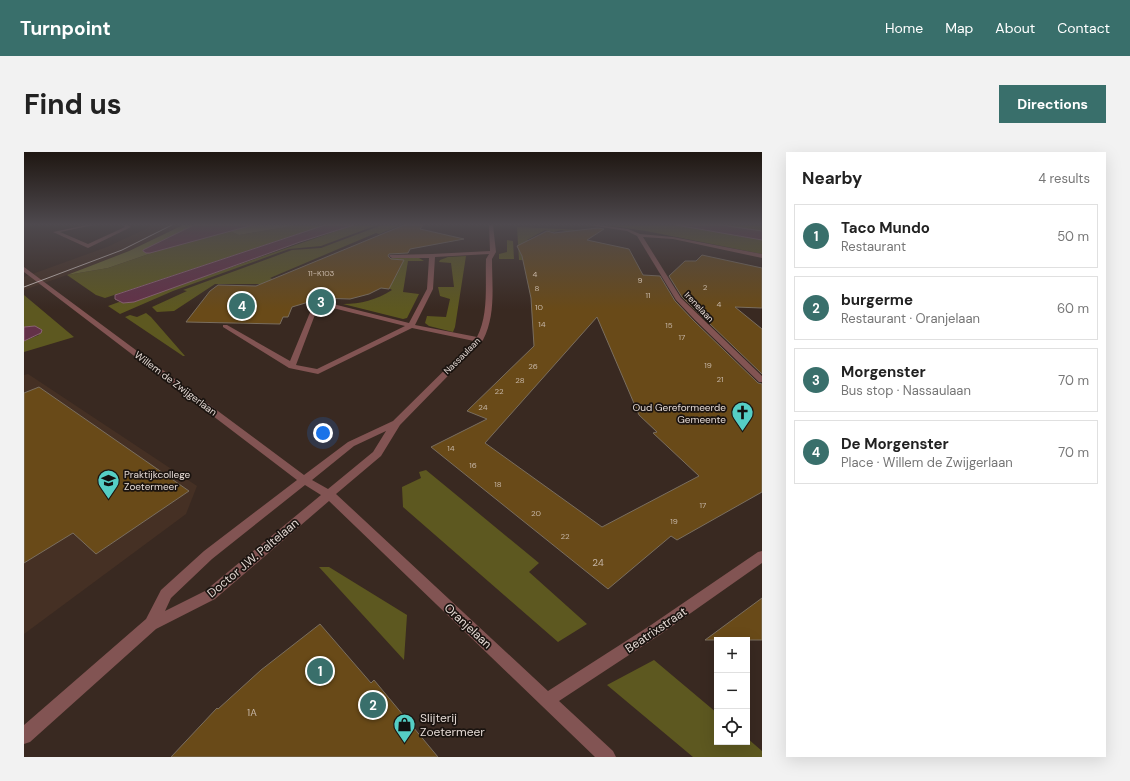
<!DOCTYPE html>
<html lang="en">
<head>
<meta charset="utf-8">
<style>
	:root { --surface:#fff; --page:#f2f2f2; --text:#222; --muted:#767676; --line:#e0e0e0; --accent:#396f6b }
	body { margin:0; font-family:"DM Sans",sans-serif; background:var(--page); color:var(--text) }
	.controls { position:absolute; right:12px; bottom:12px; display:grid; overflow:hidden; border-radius:0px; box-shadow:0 4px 16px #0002 }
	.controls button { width:36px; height:36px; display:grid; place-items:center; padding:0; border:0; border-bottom:1px solid var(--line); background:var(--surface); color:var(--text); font:20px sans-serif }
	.you { position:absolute; left:299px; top:281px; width:14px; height:14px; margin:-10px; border:3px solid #fff; border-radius:50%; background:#1a73e8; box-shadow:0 0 0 6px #1a73e833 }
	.badge { display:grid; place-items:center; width:26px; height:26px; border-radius:50%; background:var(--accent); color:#fff; font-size:13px; font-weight:700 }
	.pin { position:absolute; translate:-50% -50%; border:2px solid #fff; box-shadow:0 1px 4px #0006 }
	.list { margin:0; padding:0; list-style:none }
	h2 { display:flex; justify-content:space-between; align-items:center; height:52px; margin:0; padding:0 16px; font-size:17px }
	h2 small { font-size:13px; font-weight:400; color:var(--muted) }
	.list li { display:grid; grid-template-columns:26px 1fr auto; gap:12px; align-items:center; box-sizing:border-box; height:64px; margin:0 8px 8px; padding:0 8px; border:1px solid var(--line); border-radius:0px }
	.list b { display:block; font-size:15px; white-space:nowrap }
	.list p { margin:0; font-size:13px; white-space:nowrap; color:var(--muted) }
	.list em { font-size:13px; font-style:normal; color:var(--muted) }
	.icon { flex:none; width:22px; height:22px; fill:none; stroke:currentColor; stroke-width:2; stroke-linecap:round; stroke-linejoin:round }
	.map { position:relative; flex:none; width:738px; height:605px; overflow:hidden; border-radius:0px }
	header { display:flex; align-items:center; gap:24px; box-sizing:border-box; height:56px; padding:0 20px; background:var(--accent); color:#fff }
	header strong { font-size:19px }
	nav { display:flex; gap:22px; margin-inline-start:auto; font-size:14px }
	.intro { display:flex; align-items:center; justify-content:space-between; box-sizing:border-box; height:96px; padding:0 24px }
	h1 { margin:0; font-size:28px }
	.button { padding:10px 18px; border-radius:0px; background:var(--accent); color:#fff; font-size:14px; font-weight:700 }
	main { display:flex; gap:24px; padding:0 24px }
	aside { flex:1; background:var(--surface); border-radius:0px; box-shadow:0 4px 16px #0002 }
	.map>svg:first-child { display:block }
</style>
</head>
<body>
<header>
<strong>Turnpoint</strong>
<nav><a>Home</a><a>Map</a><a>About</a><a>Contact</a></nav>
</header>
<div class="intro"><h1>Find us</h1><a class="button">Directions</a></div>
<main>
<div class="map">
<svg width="738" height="605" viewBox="0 0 738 605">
	<rect width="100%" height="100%" fill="#392921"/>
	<!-- built -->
	<path fill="#453024" d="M130,73H159L105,99L43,123L0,138V125L83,95Z
		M4,222L173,334L162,362L0,482V223Z"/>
	<!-- green -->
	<path fill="#5d5820" d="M273,73H301L81,146L72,143L43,123L84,116L148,94L206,79L215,83Z
		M330,73H353L297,94L265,97L149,139L96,162L84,154L95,150L103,151Z
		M358,73H377L355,82L352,81L246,126L256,130L251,132H191L150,159L133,160L128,155L163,139L159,138L268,98L297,96Z
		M582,73H738V102L622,79Z
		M493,75L560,78L551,81L537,78L530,80L521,78L503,88L520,92L570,111L495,108Z
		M483,88L489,89L490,107H475V102L483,100Z
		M442,104L431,175L429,180L405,174L401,171L403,164L422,165L426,147L416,144L414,135H430L427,111L415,110L416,108L424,105Z
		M363,106H395L400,109H384L379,140L395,142L383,166L379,167L319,152C337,152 352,148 368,138L365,136Z
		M0,143L50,185L0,200V189L15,183L11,174L0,175Z
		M122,161L127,165L161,204H159L101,165L106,163L113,165Z
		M402,318L515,411L505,420L563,472L534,490L379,355L378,335L397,326L395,320Z
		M295,415H305L383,463L380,508Z
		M630,508L693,561V590H723V586L738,599V605H669L583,533Z"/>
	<!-- forest -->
	<path fill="#6f6b33" d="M159,73H170L155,81L126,101L148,94L84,116L43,123L105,99Z
		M229,73H273L215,83L206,79Z"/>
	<!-- water -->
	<path fill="#633148" stroke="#8a6372" d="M170,73H229L126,101H122L119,99V98Z
		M301,73H330L276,90L110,150L99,151L91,147V143Z
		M652,73H697L738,79V88Z
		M11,174L18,178L17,181L0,189V175Z"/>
	<!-- building -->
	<path fill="#694a18" stroke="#7a6e5f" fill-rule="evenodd" d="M380,73H399L396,77L440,87L386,97L384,101L365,102L364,104L367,107L380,108L365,137L357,136L345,142L326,147L294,146L288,149L268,155L264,165H259L256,172L162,170L186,139L194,133L232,134Z
		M574,76L580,77L563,88L605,97L619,123L636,124L651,149L670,169L734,231L738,232V340L653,388L647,384L584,437L407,295L463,267L443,259L510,194L507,146L498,104L493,94L523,79L530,81ZM573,165L615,263L633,280L629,281L675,324L578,375L461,291Z
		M678,103L738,116V156L711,155L738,177V222L658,145L645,124L661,109H672Z
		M15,235L165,339L72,402L49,381L0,411V241Z
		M738,446V488H681Z
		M296,472L347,531L350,528L414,605H147L193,556L194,557L237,518Z"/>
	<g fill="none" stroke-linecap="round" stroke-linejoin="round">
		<!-- minor -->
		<path fill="#825453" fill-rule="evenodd" d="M63,73H70L36,80L64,92L101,75L99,73H104L107,75L64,96L29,80Z
			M465,73H469L472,100L468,107C468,134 472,163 459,188L376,273L357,304L312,342L524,539L627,473L734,400L738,399V411L637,482L535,549L589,599L592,605H571L305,349L191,447L132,477L6,590L0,592V573L122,467L137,438L180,399L273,328L0,120V115L280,323L324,290L369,269L450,189L388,176L294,222L265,216L199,175V173H203L266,209L287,158L309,152L385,171L403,137L405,106H368L365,104L366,103L408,102L466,99ZM465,102L462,107C461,132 465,162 453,185L391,173L409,137L411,105ZM309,156L381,174L293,217L272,213L292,160ZM362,279L349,300L304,337L288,328L330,294ZM281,333L297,343L181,439L141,459L147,446L188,407Z
			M564,73H574L604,77L616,82L649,85L738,102V106L649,87L619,85L657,146L738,224V230H735L671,168L652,148L613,84L603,79Z"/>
		<!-- tram -->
		<path stroke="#d0c4bf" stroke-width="1" d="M0,135L98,98L148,73"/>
	</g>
	<!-- sky -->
	<linearGradient id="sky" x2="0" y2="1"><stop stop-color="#1f1712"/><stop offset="0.46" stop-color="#4e494e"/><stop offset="1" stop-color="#4e494e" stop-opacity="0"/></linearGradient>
	<rect width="738" height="157" fill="url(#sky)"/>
	<!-- icons -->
	<defs>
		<symbol id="church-pin" viewBox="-11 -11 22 30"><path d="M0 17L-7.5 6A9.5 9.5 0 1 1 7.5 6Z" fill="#55cec5" stroke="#1b1410"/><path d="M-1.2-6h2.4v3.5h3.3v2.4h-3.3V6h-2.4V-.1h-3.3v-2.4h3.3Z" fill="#111"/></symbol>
		<symbol id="school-pin" viewBox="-11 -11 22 30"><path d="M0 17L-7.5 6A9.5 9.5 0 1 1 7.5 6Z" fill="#55cec5" stroke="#1b1410"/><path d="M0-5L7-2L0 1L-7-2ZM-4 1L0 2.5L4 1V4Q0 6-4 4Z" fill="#111"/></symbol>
		<symbol id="shop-pin" viewBox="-11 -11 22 30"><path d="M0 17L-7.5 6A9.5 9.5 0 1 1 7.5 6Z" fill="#55cec5" stroke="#1b1410"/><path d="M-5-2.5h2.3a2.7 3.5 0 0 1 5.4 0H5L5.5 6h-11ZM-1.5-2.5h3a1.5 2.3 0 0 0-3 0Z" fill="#111"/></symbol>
	</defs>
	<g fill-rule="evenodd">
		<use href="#church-pin" x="706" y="248" width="25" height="34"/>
		<use href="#school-pin" x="72" y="316" width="25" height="34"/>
		<use href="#shop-pin" x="368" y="560" width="25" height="34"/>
	</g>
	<g text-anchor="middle" stroke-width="3.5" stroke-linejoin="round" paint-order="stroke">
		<!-- number labels -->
		<g font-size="8" fill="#c5b5a5">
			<text x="297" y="124">11-K103</text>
			<text x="511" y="125">4</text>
			<text x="616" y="131">9</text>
			<text x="681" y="138">2</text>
			<text x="513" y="139">8</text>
			<text x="624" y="146">11</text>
			<text x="695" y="155">4</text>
			<text x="515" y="158">10</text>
			<text x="518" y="175">14</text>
			<text x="645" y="176">15</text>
			<text x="658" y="188">17</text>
			<text x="684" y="216">19</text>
			<text x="509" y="217">26</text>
			<text x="696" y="230">21</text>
			<text x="496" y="231">28</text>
			<text x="475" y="242">22</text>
			<text x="459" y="258">24</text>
			<text x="427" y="299">14</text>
			<text x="449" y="316">16</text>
			<text x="474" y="335">18</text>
			<text x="679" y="356">17</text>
			<text x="512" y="364">20</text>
			<text x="650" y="372">19</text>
			<text x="541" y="387">22</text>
		</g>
		<!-- far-street labels -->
		<g font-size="9" fill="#e4d9d4" stroke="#1b1410">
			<text transform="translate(675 155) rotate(46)" y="3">Irenelaan</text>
			<text transform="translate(438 204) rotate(-45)" y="3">Nassaulaan</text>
		</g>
		<!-- street labels -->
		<g font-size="10" fill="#e4d9d4" stroke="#1b1410">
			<text transform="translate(152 231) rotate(37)" y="4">Willem de Zwijgerlaan</text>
		</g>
		<!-- poi labels -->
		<g font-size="10" fill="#e4d9d4" stroke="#1b1410" text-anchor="end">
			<text x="702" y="259">Oud Gereformeerde<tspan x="702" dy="12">Gemeente</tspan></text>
			<text x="100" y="326" text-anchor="start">Praktijkcollege<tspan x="100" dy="12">Zoetermeer</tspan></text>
		</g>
		<!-- near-number labels -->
		<g font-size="10" fill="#c5b5a5">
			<text x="574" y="414">24</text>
			<text x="228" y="564">1A</text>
		</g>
		<!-- near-street labels -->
		<g font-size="12" fill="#e4d9d4" stroke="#1b1410">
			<text transform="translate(229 406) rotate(-40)" y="4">Doctor J.W. Paltelaan</text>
			<text transform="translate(444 474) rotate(43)" y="4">Oranjelaan</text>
			<text transform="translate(632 478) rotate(-34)" y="4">Beatrixstraat</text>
		</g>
		<!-- near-poi labels -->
		<g font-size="12" fill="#e4d9d4" stroke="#1b1410" text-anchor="start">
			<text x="396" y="570">Slijterij<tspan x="396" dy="14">Zoetermeer</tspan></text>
		</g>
	</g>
</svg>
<div class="controls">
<button>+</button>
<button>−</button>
<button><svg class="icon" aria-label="locate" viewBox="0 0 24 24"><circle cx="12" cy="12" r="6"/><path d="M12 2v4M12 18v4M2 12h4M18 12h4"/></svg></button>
</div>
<div class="you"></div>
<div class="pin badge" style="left:296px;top:519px">1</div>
<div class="pin badge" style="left:349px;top:553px">2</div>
<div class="pin badge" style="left:297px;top:150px">3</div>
<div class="pin badge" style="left:218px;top:154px">4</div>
</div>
<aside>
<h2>Nearby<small>4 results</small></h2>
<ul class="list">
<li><span class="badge">1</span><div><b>Taco Mundo</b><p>Restaurant</p></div><em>50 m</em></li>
<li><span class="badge">2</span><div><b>burgerme</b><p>Restaurant · Oranjelaan</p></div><em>60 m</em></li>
<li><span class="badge">3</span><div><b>Morgenster</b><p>Bus stop · Nassaulaan</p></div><em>70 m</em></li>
<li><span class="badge">4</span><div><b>De Morgenster</b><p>Place · Willem de Zwijgerlaan</p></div><em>70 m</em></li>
</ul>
</aside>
</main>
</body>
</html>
